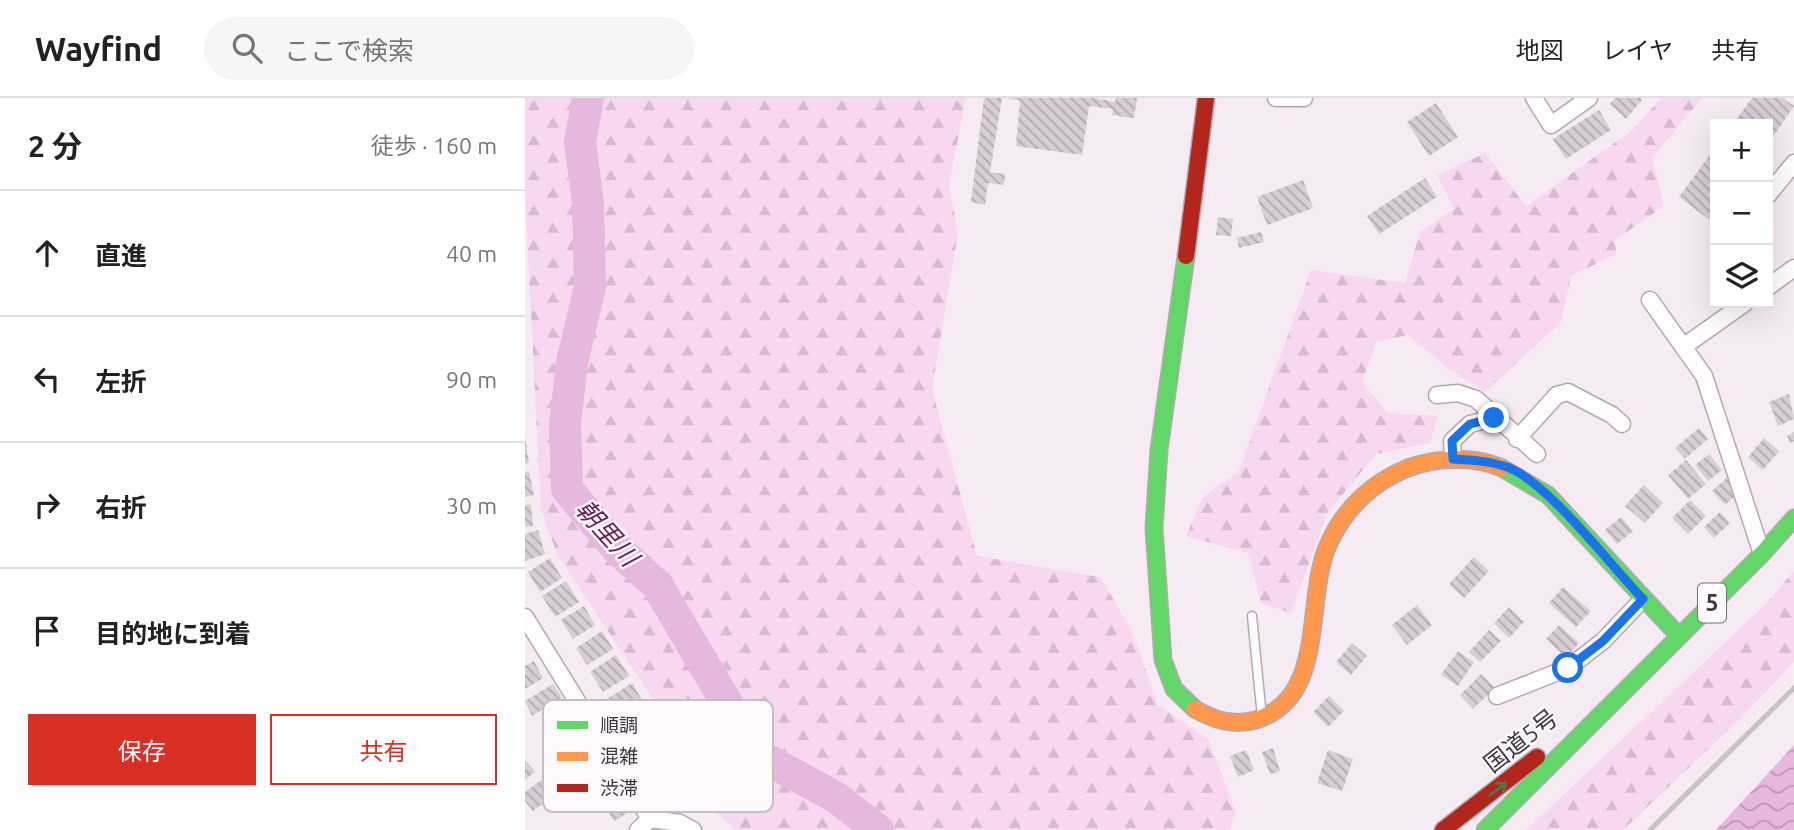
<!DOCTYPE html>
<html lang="ja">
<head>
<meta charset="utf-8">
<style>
	:root { --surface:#fff; --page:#f6f6f6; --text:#222; --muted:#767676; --line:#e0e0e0; --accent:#d93025 }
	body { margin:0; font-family:Ubuntu,"Noto Sans JP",sans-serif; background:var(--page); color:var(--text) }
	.controls { position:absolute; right:21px; top:21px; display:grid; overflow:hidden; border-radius:0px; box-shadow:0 7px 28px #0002 }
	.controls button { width:63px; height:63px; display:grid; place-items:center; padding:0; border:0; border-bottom:2px solid var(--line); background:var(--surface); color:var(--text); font:35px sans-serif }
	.stop { position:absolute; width:21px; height:21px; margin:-16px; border:5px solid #1a73e8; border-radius:50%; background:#fff }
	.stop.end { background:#1a73e8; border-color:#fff; box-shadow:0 2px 7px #0008 }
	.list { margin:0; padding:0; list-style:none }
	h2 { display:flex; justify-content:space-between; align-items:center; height:91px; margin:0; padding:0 28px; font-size:30px }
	h2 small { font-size:23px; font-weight:400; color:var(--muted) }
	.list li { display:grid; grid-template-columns:46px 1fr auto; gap:21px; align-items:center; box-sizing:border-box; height:126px; padding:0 28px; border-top:2px solid var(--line) }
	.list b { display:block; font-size:26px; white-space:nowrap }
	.list em { font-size:23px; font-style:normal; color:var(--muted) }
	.actions { display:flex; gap:14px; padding:21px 28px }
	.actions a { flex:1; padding:16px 0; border:2px solid var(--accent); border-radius:0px; text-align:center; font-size:24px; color:var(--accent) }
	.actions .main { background:var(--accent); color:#fff }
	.icon { flex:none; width:38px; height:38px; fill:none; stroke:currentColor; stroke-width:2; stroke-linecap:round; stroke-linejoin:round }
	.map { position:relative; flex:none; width:1269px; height:732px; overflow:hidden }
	header { display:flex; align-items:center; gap:42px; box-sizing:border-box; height:98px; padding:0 35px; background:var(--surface); border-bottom:2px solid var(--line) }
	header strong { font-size:33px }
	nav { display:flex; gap:38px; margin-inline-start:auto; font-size:24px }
	.search { width:490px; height:63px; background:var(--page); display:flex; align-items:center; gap:18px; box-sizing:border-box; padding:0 24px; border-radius:38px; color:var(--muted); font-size:26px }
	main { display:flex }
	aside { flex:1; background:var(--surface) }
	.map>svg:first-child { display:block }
</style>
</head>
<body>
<header>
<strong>Wayfind</strong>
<div class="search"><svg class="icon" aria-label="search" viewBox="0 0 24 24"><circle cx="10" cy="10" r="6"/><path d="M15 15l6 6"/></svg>ここで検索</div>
<nav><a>地図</a><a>レイヤ</a><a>共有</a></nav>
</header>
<main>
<aside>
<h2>2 分<small>徒歩 · 160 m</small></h2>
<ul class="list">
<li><svg class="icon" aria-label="ahead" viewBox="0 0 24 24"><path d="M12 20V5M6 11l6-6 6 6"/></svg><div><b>直進</b></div><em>40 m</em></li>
<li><svg class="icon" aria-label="left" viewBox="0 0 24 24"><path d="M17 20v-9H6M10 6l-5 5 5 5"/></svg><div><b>左折</b></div><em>90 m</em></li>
<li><svg class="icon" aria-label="right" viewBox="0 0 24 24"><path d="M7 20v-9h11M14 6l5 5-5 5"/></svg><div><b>右折</b></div><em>30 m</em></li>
<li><svg class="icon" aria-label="arrive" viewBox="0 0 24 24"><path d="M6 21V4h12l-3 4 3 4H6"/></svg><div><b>目的地に到着</b></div></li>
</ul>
<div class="actions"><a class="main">保存</a><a>共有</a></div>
</aside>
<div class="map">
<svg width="1269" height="732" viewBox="0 0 1269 732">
	<defs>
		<pattern id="forest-firs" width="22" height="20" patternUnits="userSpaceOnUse" patternTransform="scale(1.75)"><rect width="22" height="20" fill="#f8d8f1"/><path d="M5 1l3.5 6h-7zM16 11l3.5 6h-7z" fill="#d6bad0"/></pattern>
		<pattern id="water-waves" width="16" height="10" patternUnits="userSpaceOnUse" patternTransform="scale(1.75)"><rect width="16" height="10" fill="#e7b8dd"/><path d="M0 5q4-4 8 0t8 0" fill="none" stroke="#bd96b4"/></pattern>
		<pattern id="building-back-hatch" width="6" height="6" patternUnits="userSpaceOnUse" patternTransform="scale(1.75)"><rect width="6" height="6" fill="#d7ced5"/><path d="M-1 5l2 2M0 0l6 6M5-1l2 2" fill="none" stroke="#b0a8ae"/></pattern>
	</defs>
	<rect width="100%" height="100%" fill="#f6eaf3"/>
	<!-- forest -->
	<path fill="url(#forest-firs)" d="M0,0H441L424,86L433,135L407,291L452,458L575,479L606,531L633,607L683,641L711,714L705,732H211L192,715L180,680L32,456L16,412L0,97Z
		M1136,0H1177L1127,60L1139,108L1090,142L1091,156L1046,178L1036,224L960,294L921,269L883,237L851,244L837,284L863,315L913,318L905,345L851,356L803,414L766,515L736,505L723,455L661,438L678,399L714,373L786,172L880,185L895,134L929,111L912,77L960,55L1001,108L1109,31Z
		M1269,473V564L1214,622L1098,732H1001L1241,506Z"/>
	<!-- water -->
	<path fill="url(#water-waves)" d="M1269,647V732H1191Z"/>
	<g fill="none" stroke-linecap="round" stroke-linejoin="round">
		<!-- river -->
		<path stroke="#e7b8dd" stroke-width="32" d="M63,0L55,44L63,105L65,189L47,264L40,326L42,391L93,452L132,487L232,656L312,700L353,732"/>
	</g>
	<!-- building -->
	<path fill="url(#building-back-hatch)" d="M459,0H477L465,74L480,76L479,87L463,85L460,107L446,104Z
		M483,0H569L590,4L591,0H612L609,20L587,17L588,11L564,8L557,57L491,48L495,3Z
		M1090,0H1115L1117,2L1101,21L1085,6Z
		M1227,0H1258L1269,8L1243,46V26H1208Z
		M911,5L933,39L904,58L882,24Z
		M1074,12L1086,32L1041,61L1028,41Z
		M1190,50V117L1186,123L1154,99Z
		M900,80L912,99L854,136L842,118Z
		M778,82L788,110L742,127L732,99Z
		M693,119L708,121L706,138L691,137Z
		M736,134L739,144L714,150L712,140Z
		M1264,296L1269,321L1253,328L1244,304Z
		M1174,330L1183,341L1160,361L1150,350Z
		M1269,334V343L1265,345L1262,338Z
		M0,340L4,365L0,366Z
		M1239,340L1254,353L1238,372L1223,359Z
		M1184,356L1197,372L1183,383L1170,367Z
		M1161,362L1181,386L1163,401L1143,377Z
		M4,373L9,397L0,399V374Z
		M1204,378L1216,393L1200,407L1187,393Z
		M1119,387L1138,405L1120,425L1100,408Z
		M1165,402L1181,418L1163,436L1147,420Z
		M6,406L8,428L0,429V407Z
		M1195,414L1205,425L1189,440L1179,429Z
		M1096,419L1108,433L1092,446L1080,432Z
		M13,432L20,456L0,463V436Z
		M949,459L964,473L939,500L924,486Z
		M25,460L37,480L15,494L3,474Z
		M41,483L54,504L30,519L17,498Z
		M1038,489L1066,513L1051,529L1024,505Z
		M892,507L907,527L882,547L867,527Z
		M59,508L70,527L48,541L36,522Z
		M984,509L999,524L984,540L969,525Z
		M1034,527L1054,545L1041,560L1021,541Z
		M964,532L976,543L955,564L944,554Z
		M77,533L88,551L62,567L51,550Z
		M827,545L842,558L826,577L811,564Z
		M933,553L949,564L933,588L916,577Z
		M91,557L104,578L78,594L65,574Z
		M9,563L18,580L0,591V568Z
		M956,576L970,590L948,611L935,597Z
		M107,585L119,605L91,623L79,603Z
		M28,586L37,600L7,618L0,603Z
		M804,598L819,613L803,629L788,614Z
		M45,612L53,625L24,643L16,631Z
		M748,650L755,673L745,676L737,654Z
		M721,652L729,672L713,679L705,658Z
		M803,652L828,661L817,693L792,685Z
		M0,662L10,674L0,682Z
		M19,680L31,696L8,713L0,703V694Z
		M97,691L109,711L89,723L77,703Z"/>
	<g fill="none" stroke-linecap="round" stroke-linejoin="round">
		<defs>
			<path id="lane" d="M727,518L737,619"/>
			<path id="street" d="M751,0H779
				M1009,0L1026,27L1064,0
				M1243,97L1269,65
				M1243,189L1269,170
				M1125,202L1179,278L1237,456
				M1158,249L1220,205
				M912,297L933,295L951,301L1012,356
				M992,341L1032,297L1043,294L1087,317L1097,326
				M928,361L927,343L945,326L969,320
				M0,519L125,721L113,732
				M972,598L1043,570L1078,543L1118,501
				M125,721L155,725L168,732"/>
			<path id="fast" d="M661,158L634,352L629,430L638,562L649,591L670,611
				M977,370L1023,397L1154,538
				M960,732L1237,456L1269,420"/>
			<path id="slow" d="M670,611C688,622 710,628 731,622C804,599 778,501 804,445C820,410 848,384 883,370C913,359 948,358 977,370"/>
			<path id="jam" d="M661,158L681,0
				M918,732L1012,659"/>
		</defs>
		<!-- lane casing -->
		<use href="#lane" stroke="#b2a9b0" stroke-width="11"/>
		<!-- street casing -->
		<use href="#street" stroke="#b2a9b0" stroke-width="19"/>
		<!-- fast casing -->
		<use href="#fast" stroke="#b2a9b0" stroke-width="19"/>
		<!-- slow casing -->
		<use href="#slow" stroke="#b2a9b0" stroke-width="19"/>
		<!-- jam casing -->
		<use href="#jam" stroke="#b2a9b0" stroke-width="19"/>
		<!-- lane -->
		<use href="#lane" stroke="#fefcfd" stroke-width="8"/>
		<!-- street -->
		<use href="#street" stroke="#fefcfd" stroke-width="16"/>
		<!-- fast -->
		<use href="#fast" stroke="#63d668" stroke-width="16"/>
		<!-- slow -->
		<use href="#slow" stroke="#ff974d" stroke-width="16"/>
		<!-- jam -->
		<use href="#jam" stroke="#b3261e" stroke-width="16"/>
		<!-- rail -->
		<path stroke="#c6c3c5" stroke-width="5" d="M1125,732L1269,590"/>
	</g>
	<!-- one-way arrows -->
	<defs><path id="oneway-shaft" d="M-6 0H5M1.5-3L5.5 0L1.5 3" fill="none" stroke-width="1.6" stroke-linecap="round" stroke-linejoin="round" transform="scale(1.75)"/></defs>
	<use stroke="#4d774e" href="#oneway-shaft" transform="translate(973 691) rotate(-38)"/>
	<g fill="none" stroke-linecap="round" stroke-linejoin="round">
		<!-- route -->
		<path stroke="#1a73e8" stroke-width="9" d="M969,320L945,326L927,343L928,361C946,362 964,363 982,369C1022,383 1086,468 1118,501L1078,543L1043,570"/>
	</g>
	<g text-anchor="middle" stroke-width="5" stroke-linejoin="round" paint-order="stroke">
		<!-- shield labels -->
		<rect fill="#fdf9fc" stroke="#787176" stroke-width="2" x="1173" y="485.5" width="28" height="39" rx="5"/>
		<g font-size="23" font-weight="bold" fill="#3f373d">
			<text x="1187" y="513">5</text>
		</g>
		<!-- street labels -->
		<g font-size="24" fill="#3f373d" stroke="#fdf9fc">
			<text transform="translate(996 643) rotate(-38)" y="8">国道5号</text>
		</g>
		<!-- water labels -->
		<g font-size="26" font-style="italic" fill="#651f5a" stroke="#fdf9fc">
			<text transform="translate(82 435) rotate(48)" y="9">朝里川</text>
		</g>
	</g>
	<!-- legend -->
	<rect x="18" y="602" width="230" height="112" rx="10" fill="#fdf9fc" stroke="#c4bfc3" stroke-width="2"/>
	<rect x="32" y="623" width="31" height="8" fill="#63d668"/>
	<rect x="32" y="654" width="31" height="9" fill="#ff974d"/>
	<rect x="32" y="686" width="31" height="8" fill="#b3261e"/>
	<g font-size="19" fill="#3f373d">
		<text x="75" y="634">順調</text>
		<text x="75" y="665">混雑</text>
		<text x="75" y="697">渋滞</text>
	</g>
</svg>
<div class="controls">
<button>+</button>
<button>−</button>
<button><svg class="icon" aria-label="layers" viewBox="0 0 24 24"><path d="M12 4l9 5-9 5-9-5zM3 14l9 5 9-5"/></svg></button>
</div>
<div class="stop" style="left:1043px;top:570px"></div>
<div class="stop end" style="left:969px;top:320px"></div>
</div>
</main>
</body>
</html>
